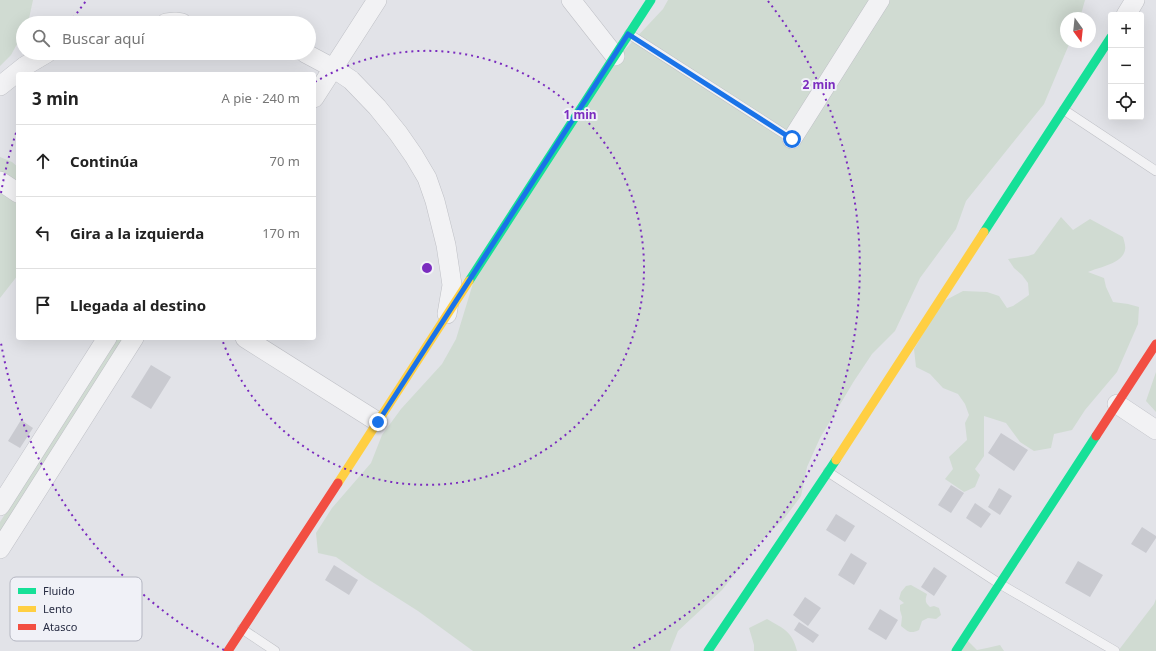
<!DOCTYPE html>
<html lang="es">
<head>
<meta charset="utf-8">
<style>
	:root { --surface:#fff; --page:#f6f6f6; --text:#222; --muted:#767676; --line:#e0e0e0 }
	body { margin:0; font-family:"Noto Sans",sans-serif; background:var(--page); color:var(--text) }
	.controls { position:absolute; right:12px; top:12px; display:grid; overflow:hidden; border-radius:4px; box-shadow:0 4px 16px #0002 }
	.controls button { width:36px; height:36px; display:grid; place-items:center; padding:0; border:0; border-bottom:1px solid var(--line); background:var(--surface); color:var(--text); font:20px sans-serif }
	.compass { position:absolute; left:1060px; top:12px; width:36px; height:36px; border-radius:50%; background:var(--surface); box-shadow:0 4px 16px #0002; rotate:165deg }
	.stop { position:absolute; width:12px; height:12px; margin:-9px; border:3px solid #1a73e8; border-radius:50%; background:#fff }
	.stop.end { background:#1a73e8; border-color:#fff; box-shadow:0 1px 4px #0008 }
	.list { margin:0; padding:0; list-style:none }
	h2 { display:flex; justify-content:space-between; align-items:center; height:52px; margin:0; padding:0 16px; font-size:17px }
	h2 small { font-size:13px; font-weight:400; color:var(--muted) }
	.list li { display:grid; grid-template-columns:26px 1fr auto; gap:12px; align-items:center; box-sizing:border-box; height:72px; padding:0 16px; border-top:1px solid var(--line) }
	.list b { display:block; font-size:15px; white-space:nowrap }
	.list em { font-size:13px; font-style:normal; color:var(--muted) }
	.icon { flex:none; width:22px; height:22px; fill:none; stroke:currentColor; stroke-width:2; stroke-linecap:round; stroke-linejoin:round }
	.map { position:relative; flex:none; width:1156px; height:651px; overflow:hidden }
	.search { position:absolute; background:var(--surface); box-shadow:0 4px 16px #0002; left:16px; top:16px; width:300px; height:44px; display:flex; align-items:center; gap:10px; box-sizing:border-box; padding:0 14px; border-radius:22px; color:var(--muted); font-size:15px }
	.panel { position:absolute; background:var(--surface); box-shadow:0 4px 16px #0002; left:16px; top:72px; width:300px; height:268px; border-radius:4px }
	.map>svg:first-child { display:block }
</style>
</head>
<body>
<div class="map">
<svg width="1156" height="651" viewBox="0 0 1156 651">
	<rect width="100%" height="100%" fill="#e2e3e8"/>
	<!-- green -->
	<path fill="#d0dbd2" d="M0,0H33L28,23H23V33L11,55L0,66Z
		M668,0H1085L1080,18H1066V42H1070L1044,104L966,201L956,229L920,278L895,331L872,354L854,381L820,438L807,467L801,496L783,520L760,542L722,590L678,631L670,651H473L418,611L366,578L336,557L318,553L316,533L332,508L371,463L382,435L401,409L442,364L456,339L474,280L603,73L663,9Z
		M0,157L12,162L18,167V275L0,298Z
		M1061,217L1073,230L1090,219L1123,237C1124,241 1126,246 1125,250C1122,264 1099,267 1088,272L1104,278L1106,287L1113,302L1128,304L1139,307L1138,324L1117,372L1085,410L1072,430L1054,434L1051,448L1034,451L1020,442L1006,423L984,416V456L975,469L980,475L975,487L964,492L945,479L953,469L949,457L967,440L965,423L969,415L965,404L958,394L943,388L930,374L916,367L914,349L942,302L963,291L987,292L999,296L1007,308L1013,306L1029,295L1028,283L1022,275L1014,268L1008,259L1028,256L1034,254Z
		M117,338H123L0,535V522Z
		M1156,372V412L1146,401Z
		M911,585L927,594C925,600 925,603 930,607L934,606L939,608L941,615L936,619L928,618L922,621L919,630C911,634 908,632 901,626L902,617L900,610V605L904,603L899,599L901,592L906,586Z
		M1156,599V651H1118L1154,604Z
		M767,619C784,629 792,631 797,651H754V645L749,628Z
		M967,640L977,650L987,648L1000,645L1004,651H955Z"/>
	<!-- building -->
	<path fill="#c9cad0" d="M151,365L171,377L151,409L131,397Z
		M21,420L33,428L20,448L8,441Z
		M1001,433L1028,450L1014,471L988,453Z
		M951,485L964,493L951,513L938,505Z
		M999,488L1012,496L1000,515L988,507Z
		M975,503L991,514L981,528L966,518Z
		M836,514L855,526L845,542L826,530Z
		M1142,527L1156,536V538L1146,553L1131,544Z
		M851,553L867,563L854,585L838,575Z
		M1078,561L1103,575L1090,597L1065,583Z
		M334,565L358,580L349,595L325,580Z
		M934,567L947,576L934,596L921,587Z
		M805,597L821,608L808,626L793,615Z
		M880,609L898,620L886,640L868,629Z
		M799,622L819,635L813,643L794,630Z"/>
	<g fill="none" stroke-linecap="round" stroke-linejoin="round">
		<defs>
			<path id="lane" d="M629,34L792,139
				M1064,110L1156,171
				M828,472L1000,584L1115,651
				M242,629L275,651"/>
			<path id="street" d="M571,0L615,56
				M1126,15L1135,0
				M166,23L175,22L182,23
				M305,53L333,68L351,80L377,107L398,133L414,156L427,178L435,201L446,245L452,285L447,314
				M0,86L25,66L47,53
				M314,98L377,0
				M792,139L880,0
				M0,181L18,193
				M245,338L378,422
				M1117,404L1156,430
				M0,506L107,338
				M0,549L134,338"/>
		</defs>
		<!-- lane casing -->
		<use href="#lane" stroke="#bfc0c6" stroke-width="10"/>
		<!-- street casing -->
		<use href="#street" stroke="#bfc0c6" stroke-width="20"/>
		<!-- lane -->
		<use href="#lane" stroke="#f2f2f4" stroke-width="9"/>
		<!-- street -->
		<use href="#street" stroke="#f2f2f4" stroke-width="19"/>
		<!-- fast -->
		<path stroke="#16e098" stroke-width="9" d="M984,232L1111,37
			M469,281L651,0
			M708,651L836,460
			M956,651L1096,436"/>
		<!-- slow -->
		<path stroke="#ffcf43" stroke-width="9" d="M836,460L984,232
			M338,483L469,281"/>
		<!-- jam -->
		<path stroke="#f24e42" stroke-width="9" d="M1096,436L1156,344
			M228,651L338,483"/>
	</g>
	<g fill="none" stroke-linecap="round" stroke-linejoin="round">
		<!-- route -->
		<path stroke="#1a73e8" stroke-width="5" d="M378,422L628,34L792,139"/>
	</g>
	<!-- distance rings -->
	<g fill="none" stroke="#7b2cbf" stroke-width="2" stroke-dasharray="2 4">
		<path d="M315 82A217 217 0 1 1 222 339"/>
		<path d="M224 650A433 433 0 0 1 1 343M1 193A433 433 0 0 1 18 127M70 23A433 433 0 0 1 86 1M768 1A433 433 0 0 1 630 650"/>
	</g>
	<!-- legend -->
	<rect x="10" y="577" width="132" height="64" rx="6" fill="#f0f1f7" stroke="#b4b6c1" stroke-width="1"/>
	<rect x="18" y="588" width="18" height="6" fill="#16e098"/>
	<rect x="18" y="606" width="18" height="6" fill="#ffcf43"/>
	<rect x="18" y="624" width="18" height="6" fill="#f24e42"/>
	<g font-size="11" fill="#272c43">
		<text x="43" y="595">Fluido</text>
		<text x="43" y="613">Lento</text>
		<text x="43" y="631">Atasco</text>
	</g>
	<circle cx="427" cy="268" r="6" fill="#7b2cbf" stroke="#f0f1f7" stroke-width="2"/>
	<g font-size="12" text-anchor="middle" font-weight="bold" fill="#7b2cbf" stroke="#f0f1f7" stroke-width="4" stroke-linejoin="round" paint-order="stroke">
		<text x="819" y="89">2 min</text>
		<text x="580" y="119">1 min</text>
	</g>
</svg>
<div class="controls">
<button>+</button>
<button>−</button>
<button><svg class="icon" aria-label="locate" viewBox="0 0 24 24"><circle cx="12" cy="12" r="6"/><path d="M12 2v4M12 18v4M2 12h4M18 12h4"/></svg></button>
</div>
<svg class="compass" viewBox="-18 -18 36 36"><path d="M0-13l5 13h-10z" fill="#e53935"/><path d="M0 13l5-13h-10z" fill="#767676"/></svg>
<div class="stop" style="left:792px;top:139px"></div>
<div class="stop end" style="left:378px;top:422px"></div>
<div class="search"><svg class="icon" aria-label="search" viewBox="0 0 24 24"><circle cx="10" cy="10" r="6"/><path d="M15 15l6 6"/></svg>Buscar aquí</div>
<section class="panel">
<h2>3 min<small>A pie · 240 m</small></h2>
<ul class="list">
<li><svg class="icon" aria-label="ahead" viewBox="0 0 24 24"><path d="M12 20V5M6 11l6-6 6 6"/></svg><div><b>Continúa</b></div><em>70 m</em></li>
<li><svg class="icon" aria-label="left" viewBox="0 0 24 24"><path d="M17 20v-9H6M10 6l-5 5 5 5"/></svg><div><b>Gira a la izquierda</b></div><em>170 m</em></li>
<li><svg class="icon" aria-label="arrive" viewBox="0 0 24 24"><path d="M6 21V4h12l-3 4 3 4H6"/></svg><div><b>Llegada al destino</b></div></li>
</ul>
</section>
</div>
</body>
</html>
